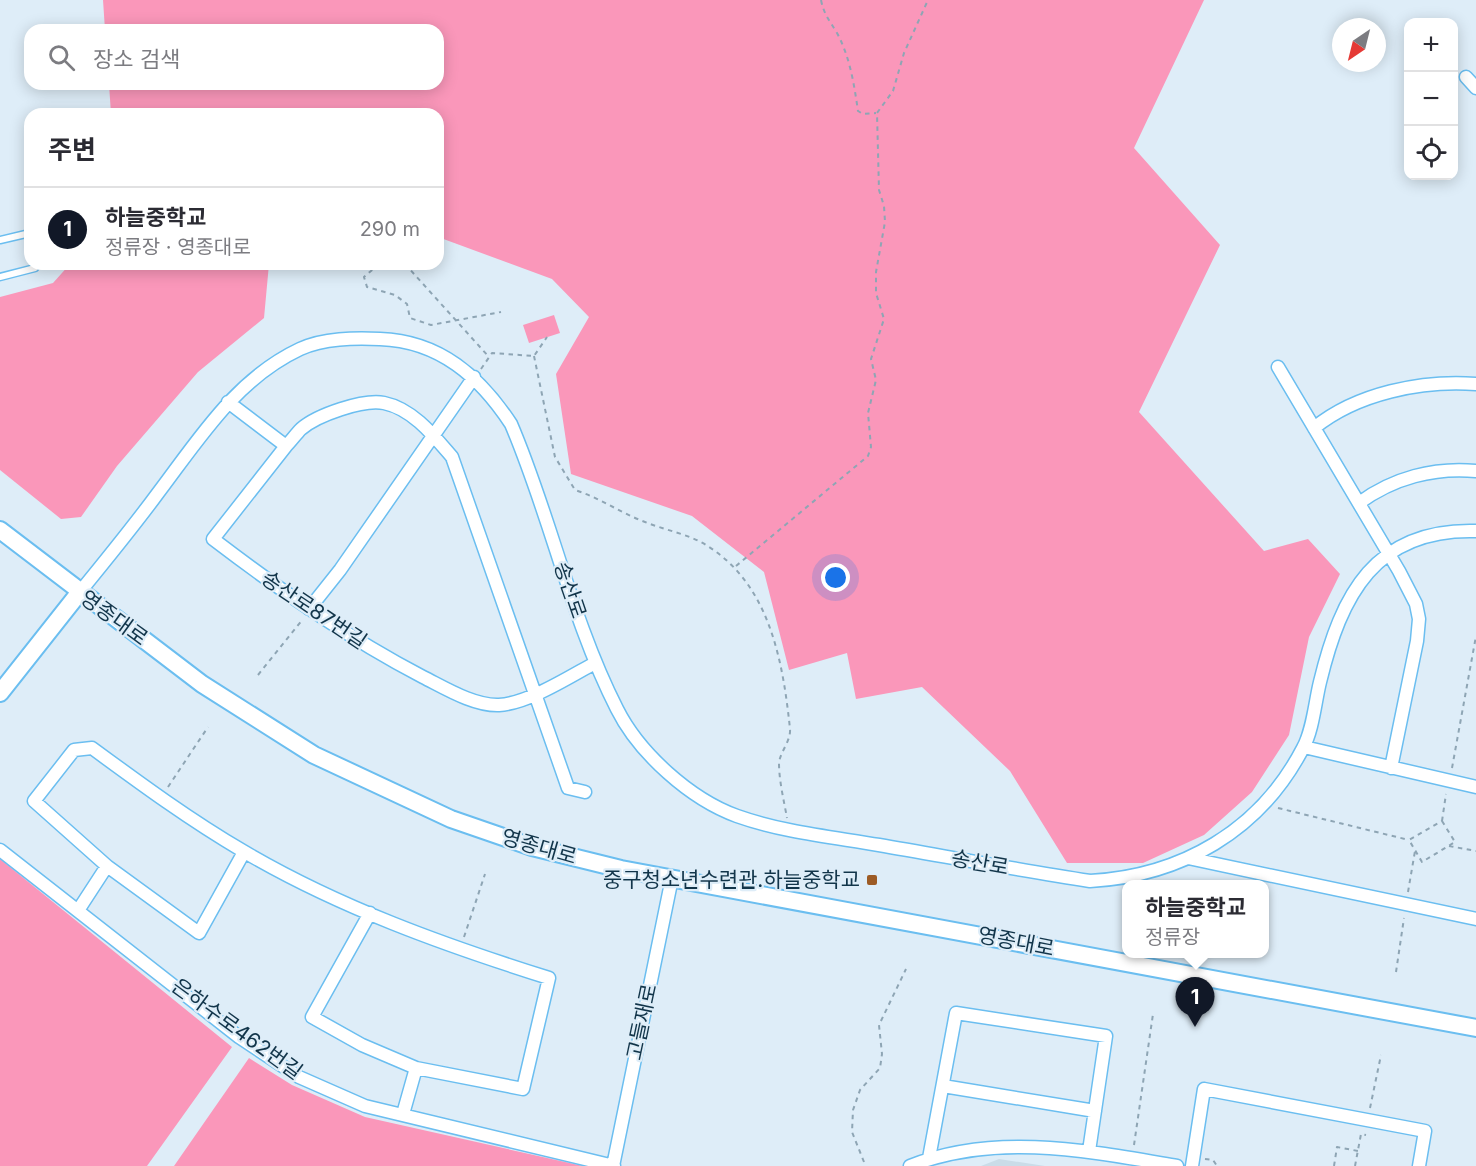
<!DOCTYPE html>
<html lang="ko">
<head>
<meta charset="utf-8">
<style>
	:root { --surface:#fff; --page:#f7f7f7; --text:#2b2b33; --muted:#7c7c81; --line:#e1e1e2; --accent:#111827 }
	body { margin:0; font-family:Inter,"Noto Sans KR",sans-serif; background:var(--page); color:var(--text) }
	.controls { position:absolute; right:18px; top:18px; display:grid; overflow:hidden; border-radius:12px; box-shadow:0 3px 15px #0003 }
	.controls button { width:54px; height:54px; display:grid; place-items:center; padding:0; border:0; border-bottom:2px solid var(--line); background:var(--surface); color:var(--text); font:30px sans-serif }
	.compass { position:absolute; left:1332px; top:18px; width:54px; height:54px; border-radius:50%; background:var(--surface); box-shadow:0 3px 15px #0003; rotate:215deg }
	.you { position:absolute; left:836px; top:578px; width:21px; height:21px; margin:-15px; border:4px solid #fff; border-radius:50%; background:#1a73e8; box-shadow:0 0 0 9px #1a73e833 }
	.badge { display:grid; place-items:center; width:39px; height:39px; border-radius:50%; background:var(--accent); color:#fff; font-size:20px; font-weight:700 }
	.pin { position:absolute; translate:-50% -50px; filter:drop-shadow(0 2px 3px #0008) }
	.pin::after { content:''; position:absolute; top:32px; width:21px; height:18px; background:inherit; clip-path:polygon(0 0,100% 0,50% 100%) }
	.popup { position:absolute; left:1122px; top:880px; width:147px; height:78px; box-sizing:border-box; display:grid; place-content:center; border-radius:12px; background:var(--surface); filter:drop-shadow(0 2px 4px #0005); font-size:20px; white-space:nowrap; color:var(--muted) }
	.popup b { font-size:22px; color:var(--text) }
	.popup::after { content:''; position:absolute; left:50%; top:100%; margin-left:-12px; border:12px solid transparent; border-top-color:var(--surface) }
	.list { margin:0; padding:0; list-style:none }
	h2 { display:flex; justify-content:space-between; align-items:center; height:78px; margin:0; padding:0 24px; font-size:26px }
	h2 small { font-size:20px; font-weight:400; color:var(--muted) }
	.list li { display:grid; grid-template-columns:39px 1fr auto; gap:18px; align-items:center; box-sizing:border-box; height:84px; padding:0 24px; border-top:2px solid var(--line) }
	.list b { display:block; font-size:22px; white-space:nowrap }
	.list p { margin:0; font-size:20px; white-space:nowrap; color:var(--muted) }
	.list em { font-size:20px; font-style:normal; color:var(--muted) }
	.icon { flex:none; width:33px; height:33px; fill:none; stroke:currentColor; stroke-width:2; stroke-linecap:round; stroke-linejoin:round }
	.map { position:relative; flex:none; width:1476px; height:1166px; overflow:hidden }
	.search { position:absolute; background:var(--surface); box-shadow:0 3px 15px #0003; left:24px; top:24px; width:420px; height:66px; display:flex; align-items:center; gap:15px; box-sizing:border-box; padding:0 21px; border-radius:18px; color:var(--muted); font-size:22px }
	.panel { position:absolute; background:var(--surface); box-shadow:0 3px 15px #0003; left:24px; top:108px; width:420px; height:162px; border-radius:18px }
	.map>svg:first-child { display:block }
</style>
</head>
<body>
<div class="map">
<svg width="1476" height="1166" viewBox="0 0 1476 1166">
	<rect width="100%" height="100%" fill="#deedf8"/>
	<!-- built -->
	<path fill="#cadce8" d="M999,1159L1045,1166H981Z"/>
	<!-- green -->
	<path fill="#fa97ba" d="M103,0H1204L1134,148L1220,245L1139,412L1264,551L1308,539L1340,574L1309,637L1289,735L1252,792L1204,835L1143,863H1067L1010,771L922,687L856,699L847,653L789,670L764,572L692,516L571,474L556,374L589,317L552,279L438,237V114H111L109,84H438V30H105Z
		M70,264H269L264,318L198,372L117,466L81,517L61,519L0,470V297L53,283Z
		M554,315L560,333L529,343L523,325Z
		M0,859L232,1047L147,1166H0Z
		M249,1058L292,1085L365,1117L583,1166H174Z"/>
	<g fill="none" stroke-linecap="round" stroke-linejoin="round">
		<defs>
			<path id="lane" d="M0,240L30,233
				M0,277L35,268L38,264"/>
			<path id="street" d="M1466,77L1476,88
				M1278,367L1399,571L1416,604L1419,619L1417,641L1391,768
				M228,402L286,446L213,539C280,590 348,638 423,677C445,688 474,706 499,705C529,703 569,677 595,663
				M1314,428C1357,393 1422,380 1476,384
				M286,446C291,441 296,434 301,429C317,415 363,399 384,403C413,409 434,436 452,457L568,788L585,792
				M1359,503C1393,478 1434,467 1476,471
				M79,593C106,560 133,527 158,493C199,439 236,379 300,349C324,338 354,338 380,339C440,341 480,377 511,424C551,517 571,619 617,709C639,753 690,799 737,816C782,832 832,837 879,845C949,857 1019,870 1090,881C1181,876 1260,831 1303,748C1313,730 1315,702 1320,682C1341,595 1375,528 1476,531
				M309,609L340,570L474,377
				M1304,747L1476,787
				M0,850L239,1037L299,1077L365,1106L614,1166
				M1188,858L1476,919
				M107,866L34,801L74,750L92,748C141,784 190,820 243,851C338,907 444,945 549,978L523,1089L416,1068
				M79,909L107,866L199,933L244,852
				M370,913L312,1017L362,1045L416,1068L403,1114
				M943,1086L1095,1111
				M929,1158L956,1013L1106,1036L1089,1151
				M613,1166L672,878
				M910,1166C996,1132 1089,1151 1177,1166
				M1192,1166L1204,1089L1425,1131L1419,1166"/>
			<path id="secondary" d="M0,530L202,684L314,755L451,819L532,847L621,869L1476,1028
				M0,693L79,593"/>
		</defs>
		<!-- lane casing -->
		<use href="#lane" stroke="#6bbef0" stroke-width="9"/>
		<!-- street casing -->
		<use href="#street" stroke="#6bbef0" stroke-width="15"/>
		<!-- secondary casing -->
		<use href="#secondary" stroke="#6bbef0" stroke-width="20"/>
		<!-- path -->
		<path stroke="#8ea5b4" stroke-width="2" stroke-dasharray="4.5 4.5" stroke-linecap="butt" d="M821,0C824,15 830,21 837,33C850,57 854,84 858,111L863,114L876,113
			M379,264L364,277L367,287L395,295L407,304L410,318L431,325L501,312
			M405,264L489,357
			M534,356L555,457L575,490C600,498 621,513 645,522C667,531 690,534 709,547C770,586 783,662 790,729C791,741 780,752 779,763C779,781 784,801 787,818
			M481,369L492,353L534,356L547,337
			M736,566L868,456L871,447L868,413L876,380L871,359L884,319L876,293V272L885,222L884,206L879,190L877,113L893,91L904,53L928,0
			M258,675L303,619
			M1452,768L1476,636
			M168,787L208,727
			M1278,808L1409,840
			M1442,821L1455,842L1422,862L1409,840Z
			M1442,821L1446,794
			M1449,846L1476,851
			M1408,892L1415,851
			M464,937L485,874
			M1396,972L1404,918
			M1370,1108L1381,1055
			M1134,1145L1153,1014
			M1205,1159L1213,1160L1217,1166
			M864,1162L852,1132L853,1110L860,1090L880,1068L882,1054L879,1025L906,969
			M1334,1166L1337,1147L1358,1151
			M1355,1166L1361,1134L1366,1135"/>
		<!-- lane -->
		<use href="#lane" stroke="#fff" stroke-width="6"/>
		<!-- street -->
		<use href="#street" stroke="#fff" stroke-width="12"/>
		<!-- secondary -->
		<use href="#secondary" stroke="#fff" stroke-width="16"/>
	</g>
	<!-- markers -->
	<rect fill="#9c5b25" stroke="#deedf8" stroke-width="2" x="866" y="874" width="12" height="12" rx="3"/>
	<g text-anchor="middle" stroke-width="4.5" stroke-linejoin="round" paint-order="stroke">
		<!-- street labels -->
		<g font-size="21" fill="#12354a" stroke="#deedf8">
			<text transform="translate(570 590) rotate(71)" y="7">송산로</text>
			<text transform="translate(314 610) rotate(34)" y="7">송산로87번길</text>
			<text transform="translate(114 618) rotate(36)" y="7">영종대로</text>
			<text transform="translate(539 847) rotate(16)" y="7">영종대로</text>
			<text transform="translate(980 863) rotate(10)" y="7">송산로</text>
			<text transform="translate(1016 942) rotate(11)" y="7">영종대로</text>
			<text transform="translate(642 1022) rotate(-78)" y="7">고들재로</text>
			<text transform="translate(237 1029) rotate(36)" y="7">은하수로462번길</text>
		</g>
		<!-- poi labels -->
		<g font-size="21" fill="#12354a" stroke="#deedf8" text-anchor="end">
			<text x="860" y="887">중구청소년수련관.하늘중학교</text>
		</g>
	</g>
</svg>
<div class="controls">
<button>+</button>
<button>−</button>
<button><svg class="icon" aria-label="locate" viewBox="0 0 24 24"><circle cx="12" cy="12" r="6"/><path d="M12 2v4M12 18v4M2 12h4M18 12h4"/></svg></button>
</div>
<svg class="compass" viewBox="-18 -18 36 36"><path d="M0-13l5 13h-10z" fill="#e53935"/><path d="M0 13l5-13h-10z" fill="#7c7c81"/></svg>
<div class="you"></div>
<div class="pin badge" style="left:1195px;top:1027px">1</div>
<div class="popup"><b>하늘중학교</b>정류장</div>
<div class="search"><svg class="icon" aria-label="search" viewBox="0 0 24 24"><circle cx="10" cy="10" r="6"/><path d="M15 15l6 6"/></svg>장소 검색</div>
<section class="panel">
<h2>주변<small></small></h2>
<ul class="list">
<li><span class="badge">1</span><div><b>하늘중학교</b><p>정류장 · 영종대로</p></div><em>290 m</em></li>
</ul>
</section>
</div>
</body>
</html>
